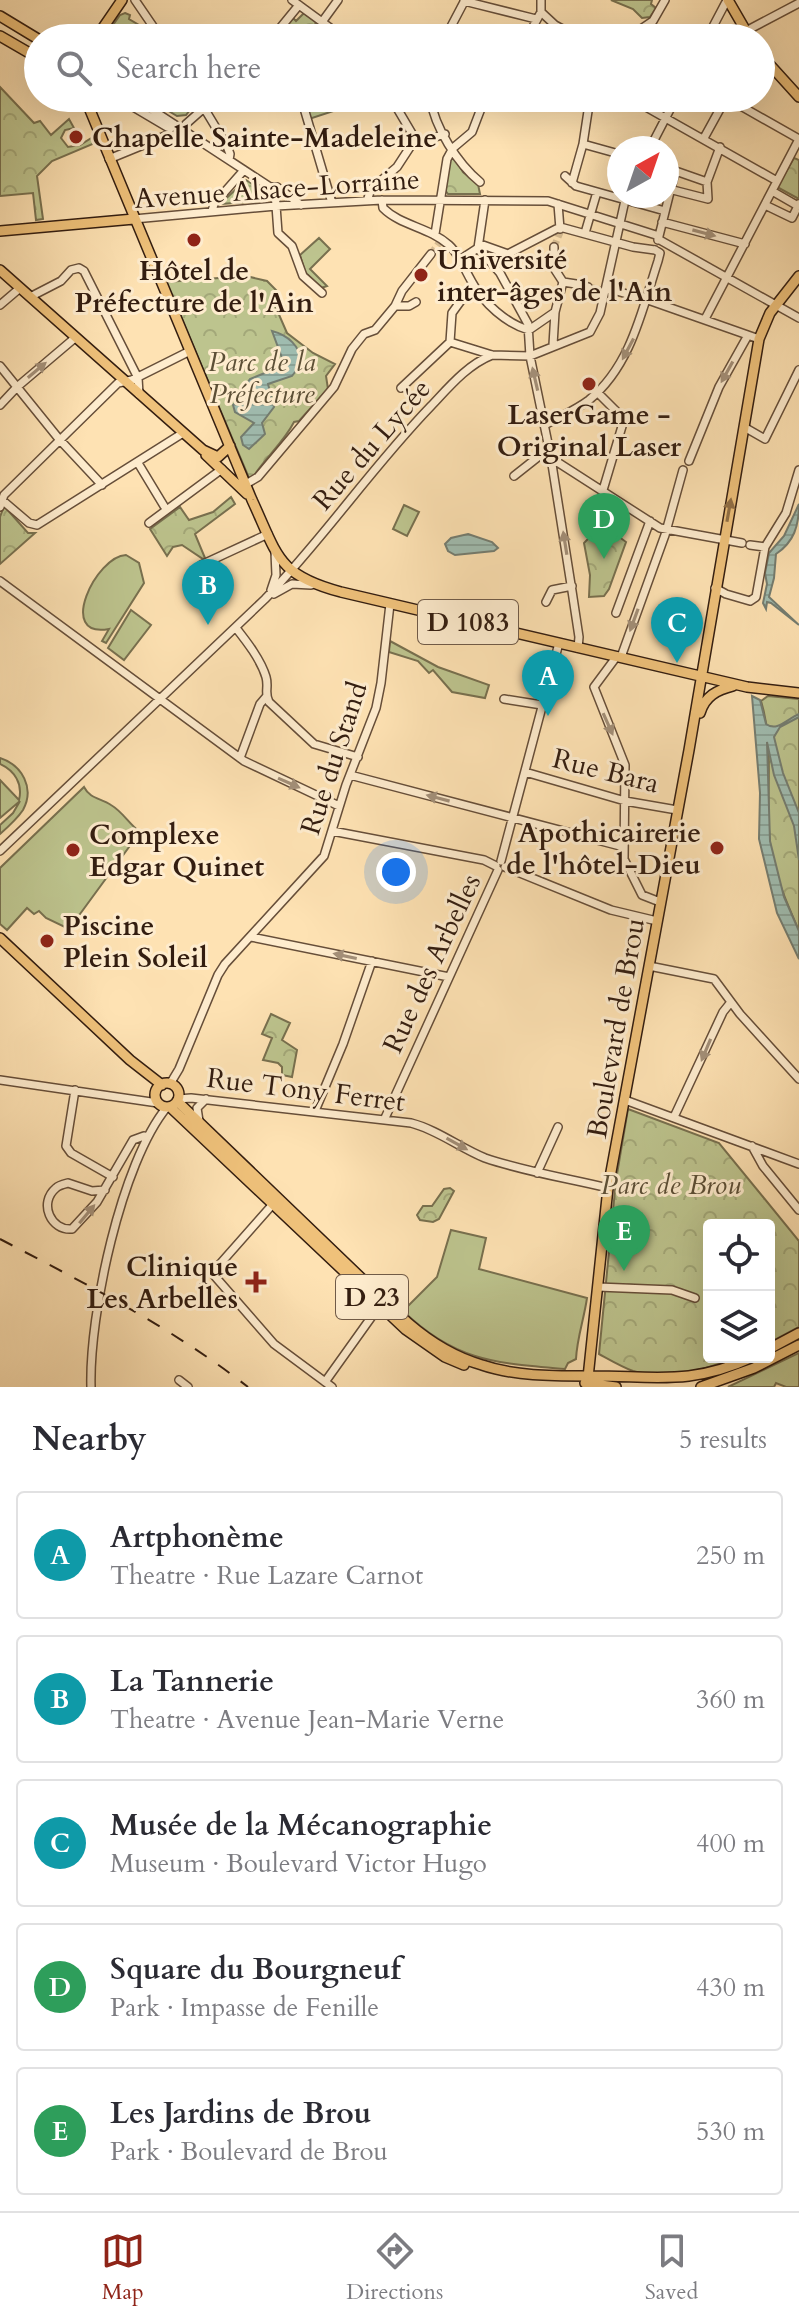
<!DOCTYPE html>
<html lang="en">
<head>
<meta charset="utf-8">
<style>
	:root { --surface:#fff; --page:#f2f2f3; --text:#2b2b33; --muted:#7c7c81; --line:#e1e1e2; --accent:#8f2418 }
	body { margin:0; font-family:Cardo,serif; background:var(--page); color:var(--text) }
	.controls { position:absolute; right:24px; bottom:24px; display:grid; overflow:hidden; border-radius:8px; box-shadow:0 8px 32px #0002 }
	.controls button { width:72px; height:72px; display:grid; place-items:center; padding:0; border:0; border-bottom:2px solid var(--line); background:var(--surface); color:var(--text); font:40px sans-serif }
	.compass { position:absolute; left:607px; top:136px; width:72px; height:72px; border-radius:50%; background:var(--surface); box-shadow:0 8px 32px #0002; rotate:40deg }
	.you { position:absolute; left:396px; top:872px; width:28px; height:28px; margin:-20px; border:6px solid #fff; border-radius:50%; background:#1a73e8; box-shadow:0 0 0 12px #1a73e833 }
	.badge { display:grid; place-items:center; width:52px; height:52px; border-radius:50%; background:var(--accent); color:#fff; font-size:26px; font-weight:700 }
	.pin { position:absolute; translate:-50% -66px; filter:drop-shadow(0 2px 4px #0008) }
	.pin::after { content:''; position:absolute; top:42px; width:28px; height:24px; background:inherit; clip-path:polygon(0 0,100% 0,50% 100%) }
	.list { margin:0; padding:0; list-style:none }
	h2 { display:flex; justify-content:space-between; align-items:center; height:104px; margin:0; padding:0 32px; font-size:34px }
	h2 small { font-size:26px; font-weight:400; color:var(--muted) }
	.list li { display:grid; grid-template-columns:52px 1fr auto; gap:24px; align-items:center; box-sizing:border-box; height:128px; margin:0 16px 16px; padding:0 16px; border:2px solid var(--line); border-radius:8px }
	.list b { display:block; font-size:30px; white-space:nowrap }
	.list p { margin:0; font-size:26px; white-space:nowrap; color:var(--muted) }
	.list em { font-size:26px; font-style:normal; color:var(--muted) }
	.icon { flex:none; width:44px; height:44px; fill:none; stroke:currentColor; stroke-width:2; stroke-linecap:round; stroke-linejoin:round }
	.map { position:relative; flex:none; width:799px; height:1387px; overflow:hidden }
	.search { position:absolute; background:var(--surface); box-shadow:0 8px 32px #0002; left:24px; right:24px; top:24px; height:88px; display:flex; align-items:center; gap:20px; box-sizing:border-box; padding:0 28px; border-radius:44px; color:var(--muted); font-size:30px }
	.sheet { height:824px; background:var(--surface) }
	nav { display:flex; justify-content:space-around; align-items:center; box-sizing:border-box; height:112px; border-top:2px solid var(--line); background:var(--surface); font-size:22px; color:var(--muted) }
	nav a { display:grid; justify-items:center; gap:4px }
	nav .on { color:var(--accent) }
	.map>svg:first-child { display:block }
</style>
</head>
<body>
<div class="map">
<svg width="799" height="1387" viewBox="0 0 799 1387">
	<defs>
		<pattern id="forest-crowns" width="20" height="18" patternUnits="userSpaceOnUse" patternTransform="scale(2)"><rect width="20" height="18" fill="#bdc48e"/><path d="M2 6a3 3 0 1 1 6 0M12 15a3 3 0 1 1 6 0" fill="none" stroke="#a3a879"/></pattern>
		<pattern id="water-rules" width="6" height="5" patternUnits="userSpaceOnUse" patternTransform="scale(2)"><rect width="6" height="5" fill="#a0bdb1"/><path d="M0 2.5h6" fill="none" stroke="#8aa297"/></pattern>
	</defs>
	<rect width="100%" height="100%" fill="#fee2b3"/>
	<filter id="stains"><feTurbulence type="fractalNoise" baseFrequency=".0025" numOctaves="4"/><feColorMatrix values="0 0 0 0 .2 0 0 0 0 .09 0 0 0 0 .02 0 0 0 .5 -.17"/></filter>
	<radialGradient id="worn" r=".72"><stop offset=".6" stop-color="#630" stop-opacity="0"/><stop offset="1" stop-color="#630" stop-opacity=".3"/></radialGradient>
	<!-- green -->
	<path fill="#bdc48e" stroke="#78704f" stroke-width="2" d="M319,238L330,249L310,269L327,286L321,288L305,272L300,255Z
		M404,505L419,512L407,536L393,529Z
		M126,555L139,563L144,583L106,643L102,641L109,629C56,639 96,556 126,555Z
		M131,610L151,625L124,660L108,648Z
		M390,641L438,667L489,685L485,698L452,692L433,670L429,673L418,661L389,652Z
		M0,758C22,765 35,788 23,810C17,819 8,827 0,834V825L13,813L20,801L0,818V780L19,800C23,784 15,771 0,764Z
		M84,787C90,799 101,798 111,805C123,812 129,824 140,832L69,929L46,918L39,911L34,914L27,908L7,930L0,924V868Z
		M451,1230L486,1238L479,1269L587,1298C584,1319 577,1338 576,1359L568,1363L565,1369C496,1363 456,1362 403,1311L437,1277Z
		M799,1353V1387H786L776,1383L774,1387H728Z"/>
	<!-- forest -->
	<path fill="url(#forest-crowns)" stroke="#78704f" stroke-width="2" d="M611,0H652L651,4L656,8L650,17L642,18L633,9Z
		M125,13L130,15L129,19L149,31L153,38H104L120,15Z
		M304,13L316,22L310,38H285L284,25L292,17L296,21Z
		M0,87L34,123L40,121L51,135L69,119L74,128L65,130L61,138L68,147L80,145L93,137L95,143L52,161L37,176L43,219L36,220L33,193L0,196Z
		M147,98H189L187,102L190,110L186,115L177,116Z
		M303,98H341L348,104L346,107L309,119Z
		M455,158L463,172L478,184L480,194H448L445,190L450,159Z
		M794,158L799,160V199L777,187Z
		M246,180L265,192L263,201L220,204Z
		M246,276L267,281L279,293L273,301L287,333L313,353L335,364L326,376L328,389L299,421L294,422C284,442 266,457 253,477L249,478L166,282Z
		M231,497L235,504L195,534L205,558L203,559L182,545L173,547L167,556L150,529L180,507L189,520L213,512Z
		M4,506L28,533H35L0,564V517Z
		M602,524L626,542L609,589L604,596L589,597L590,575L584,543Z
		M768,696L799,699V931C787,903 774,875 770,843C765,797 775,747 761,701Z
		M271,1014L290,1023L282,1040L297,1050L292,1077L282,1075V1067L278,1063L263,1060L272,1038L262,1034Z
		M628,1109L719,1143L799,1241V1327L769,1343V1225H709V1357H738C707,1369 667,1382 633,1371C622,1367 610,1360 599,1354L616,1180Z
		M450,1188L454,1191L439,1219L433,1222L420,1220L417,1215L423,1206H432L444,1189Z"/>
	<!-- water -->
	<path fill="url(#water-rules)" stroke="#747d71" stroke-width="2" d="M272,331C288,335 300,346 302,363L292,376L268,384L274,407L262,423L265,434L249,449L243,445L241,437L254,423L235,412L233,405L236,402H245L242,390L250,379L282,366V358Z
		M799,504C799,526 794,542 776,554L774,578L769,597L799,625L771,603L767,602L766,609L763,603L767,584L765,573L769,553L784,536Z
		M468,534L492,542L498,548L494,551L455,555L448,551L445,544L451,538Z
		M752,696L760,700L766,724C777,732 787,719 799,714V717L780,727L774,737L783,773L799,813V860L794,826L774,775L767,742L770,841L784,897L799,931V959L777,913L759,839L760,793Z"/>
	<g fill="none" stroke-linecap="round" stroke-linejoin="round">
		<!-- minor-tunnel -->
		<path stroke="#d5bb92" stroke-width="7" stroke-dasharray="7 3.5" stroke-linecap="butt" d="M554,247L561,230
			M431,254L439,243
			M588,287L602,290"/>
		<defs>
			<path id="minor" d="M135,0L161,38
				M292,0L344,38
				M464,1L536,19
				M541,12L555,25L579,38
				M322,22L338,0
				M746,31L799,3
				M283,38L281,27L299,5
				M445,38L465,0
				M527,38L541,12V0
				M628,38L653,21L665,0
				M707,38L727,0
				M118,98L167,127L171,128L174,124
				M134,98L270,187L275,192L278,233L292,246L303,276L322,293
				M198,98L227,146L230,154L229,160
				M301,98L332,203
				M398,98L394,103L417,142
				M430,98C435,128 457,163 480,182
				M630,98L777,181
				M704,138L726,98
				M583,144L619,154
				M650,148L676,98
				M109,159L170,134L177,138L186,124L204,108
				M667,168L707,182
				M565,176L576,186L665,211
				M572,183L583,144L590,98
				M270,187H277L301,205
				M669,189L708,199L707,182L720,147
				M772,191L798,206
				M382,200L383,208C401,226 429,227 449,245C460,255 464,269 472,282C483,303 507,324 529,330
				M367,201L371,189L397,167L412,144L445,134
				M558,204L560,229
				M765,205L792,218L799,204
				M212,211L214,204L244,170
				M134,219L276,206L382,200L548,201L659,236
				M662,222L745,244
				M560,227L633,247L655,250
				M585,233L597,192
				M435,234L447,159L453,148L472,132L485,98
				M658,239L799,318
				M658,240L675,172
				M480,244L508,254L560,227
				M478,248L500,273L528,324L530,356L551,458L572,591L579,637L578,648
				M554,253V247
				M461,259L478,248L485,200
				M552,265L563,282L555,312L553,345
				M563,282L576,284
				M473,284L452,313L450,342L492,355L530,356L590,332L600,313L626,196
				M583,286L588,287
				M606,288L648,300L759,339
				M30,297L61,281L71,270L79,268L84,271L138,378L139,394
				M0,305L20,288
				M395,306H409L416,302
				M705,319L799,139L732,101
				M529,330L555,312
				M0,366L59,439L102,485
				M401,388L450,342
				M597,392L623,418V423L603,490
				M0,405L17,387L76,337
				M545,425C559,417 576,410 589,400C631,366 642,310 658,261L660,253L655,250
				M744,427L765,439L799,370
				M551,458L660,528L742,543
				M689,461L719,387L747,337
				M138,463L164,506
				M514,476L538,457L550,452
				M246,484L258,477L334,387L352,349L364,334L375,330L395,306L402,291L431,254
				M2,500L29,523L37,525L183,433
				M0,507L4,495L118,383L132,380L190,351
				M149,523L222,469
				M750,545L765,547
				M201,565L268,534
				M0,581L244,761L339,806
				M715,588L726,594L750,601L756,597L765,547L786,513L799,470
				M271,590L276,575L275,552
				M274,594L292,584L311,585
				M546,602L552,590L572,586
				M616,613L650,521
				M236,628C247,642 261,660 266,677C269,687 264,693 269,702L314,744L358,757
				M617,656L594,687L625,765L624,859L642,895L660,902
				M621,657L665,535L683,470
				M504,699L542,705
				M240,758L260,704L266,697
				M525,772L625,801L677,810
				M350,775L624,847
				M332,831L484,860L496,866
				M0,851L265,599C324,538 372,467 431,406C449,387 467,365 492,355
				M501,861L559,643
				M505,867L611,910L657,921
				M251,937L449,977
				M649,966L714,979L740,1014L799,1079
				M0,1080L158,1103
				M170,1084L179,1069L218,975L225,964L324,856L346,785L376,708L381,683L390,604
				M75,1090L66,1146L71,1153L113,1177
				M178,1099L191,1098L411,1123C438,1130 460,1148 485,1158C526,1172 567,1178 608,1188
				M625,1100L799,1164
				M315,1111L343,1044L372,961
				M674,1117L723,1012L731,1002
				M385,1118L498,870
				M199,1121L197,1108L206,1099
				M752,1146L763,1166L799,1210
				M537,1173L558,1127
				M105,1190L92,1191L68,1183C64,1184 59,1185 56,1188C38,1203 51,1231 72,1229L97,1202L133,1140L144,1136L148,1137
				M273,1204L212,1273L274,1344L332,1387
				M598,1287L672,1290L695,1298
				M179,1380L188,1387
				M325,1382L380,1305
				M91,1387C89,1315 121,1163 167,1107"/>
			<path id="major" d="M728,0L750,38
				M0,16L38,39
				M0,36L38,58
				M96,38L122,0
				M761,55L799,97
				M85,98L252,500C278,556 277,575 341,592L747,687L799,693
				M0,231L134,219
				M0,270L203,450L218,457L230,446
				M206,455L247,494
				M700,713C705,696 717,690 733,686
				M0,938L130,1060L162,1085
				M155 1095a12 12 0 1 1 24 0a12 12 0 1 1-24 0Z
				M177,1101L408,1323C430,1342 454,1357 482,1365C514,1376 552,1376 585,1376C652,1375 688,1387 753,1357
				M170,1107L405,1329L445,1357L464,1365
				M769,1349L799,1333
				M585,1383L616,1387
				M587,1387L608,1188L689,750L759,339L770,313L799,276
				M701,1387L754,1368L799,1345"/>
		</defs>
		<!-- minor casing -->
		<use href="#minor" stroke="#664e39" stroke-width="10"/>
		<!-- major casing -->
		<use href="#major" stroke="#331d10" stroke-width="12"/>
		<!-- minor -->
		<use href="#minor" stroke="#feecce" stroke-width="7"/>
		<!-- major -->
		<use href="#major" stroke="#efc17a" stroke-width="9"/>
		<!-- rail -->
		<path stroke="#331d10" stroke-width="2" stroke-dasharray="14 14" stroke-linecap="butt" d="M0,1239C86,1284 171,1327 248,1387"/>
	</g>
	<!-- one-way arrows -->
	<defs><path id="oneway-solid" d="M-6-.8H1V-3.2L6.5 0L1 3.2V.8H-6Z" transform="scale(2)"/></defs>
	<g fill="#a38f78">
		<use href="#oneway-solid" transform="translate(704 233) rotate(15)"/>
		<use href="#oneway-solid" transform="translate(628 349) rotate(118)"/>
		<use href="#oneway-solid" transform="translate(37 370) rotate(-40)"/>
		<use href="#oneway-solid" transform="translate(727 372) rotate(119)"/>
		<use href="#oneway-solid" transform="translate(535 379) rotate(-103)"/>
		<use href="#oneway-solid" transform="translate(565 543) rotate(-99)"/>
		<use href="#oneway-solid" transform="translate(634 620) rotate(110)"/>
		<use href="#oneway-solid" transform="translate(608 724) rotate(66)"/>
		<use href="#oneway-solid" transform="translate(289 783) rotate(24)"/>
		<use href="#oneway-solid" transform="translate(438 798) rotate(-165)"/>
		<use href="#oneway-solid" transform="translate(345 956) rotate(-168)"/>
		<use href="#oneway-solid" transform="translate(706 1050) rotate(113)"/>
		<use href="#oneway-solid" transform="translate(457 1144) rotate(29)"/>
		<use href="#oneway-solid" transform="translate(87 1214) rotate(-50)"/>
	</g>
	<use fill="#916f45" href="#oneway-solid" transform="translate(729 510) rotate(-80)"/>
	<!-- markers -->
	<g fill="#8f2418" stroke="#feecce" stroke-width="3">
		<circle cx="76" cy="137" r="8"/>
		<circle cx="194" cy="240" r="8"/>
		<circle cx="421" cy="275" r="8"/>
		<circle cx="589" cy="384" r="8"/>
		<circle cx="717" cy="848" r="8"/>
		<circle cx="73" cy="850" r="8"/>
		<circle cx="47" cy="941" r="8"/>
		<path d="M252 1270h8v8h8v8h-8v8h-8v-8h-8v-8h8z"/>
	</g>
	<g text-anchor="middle" stroke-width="6" stroke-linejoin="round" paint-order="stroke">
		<!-- shield labels -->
		<g fill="#feecce" stroke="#705b49" stroke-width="2">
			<rect x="418" y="600" width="100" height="44" rx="6"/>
			<rect x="336" y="1275" width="72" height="44" rx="6"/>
		</g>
		<g font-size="26" font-weight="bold" fill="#331d10">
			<text x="468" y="631">D 1083</text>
			<text x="372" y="1306">D 23</text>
		</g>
		<!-- poi labels -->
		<g font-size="28" font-weight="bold" fill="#331d10" stroke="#feecce" text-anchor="start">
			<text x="92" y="147">Chapelle Sainte-Madeleine</text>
			<text x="437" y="269">Université<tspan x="437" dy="32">inter-âges de l'Ain</tspan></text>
			<text x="194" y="280" text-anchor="middle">Hôtel de<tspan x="194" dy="32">Préfecture de l'Ain</tspan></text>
			<text x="589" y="424" text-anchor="middle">LaserGame -<tspan x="589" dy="32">Original Laser</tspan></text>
			<text x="701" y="842" text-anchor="end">Apothicairerie<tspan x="701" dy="32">de l'hôtel-Dieu</tspan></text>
			<text x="89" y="844">Complexe<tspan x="89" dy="32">Edgar Quinet</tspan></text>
			<text x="63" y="935">Piscine<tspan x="63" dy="32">Plein Soleil</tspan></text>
			<text x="238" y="1276" text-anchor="end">Clinique<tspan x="238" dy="32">Les Arbelles</tspan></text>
		</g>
		<!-- street labels -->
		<g font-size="28" fill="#331d10" stroke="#feecce">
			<text transform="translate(277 188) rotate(-4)" y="10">Avenue Alsace-Lorraine</text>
			<text transform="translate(371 444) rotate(-49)" y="10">Rue du Lycée</text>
			<text transform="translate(333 758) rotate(-72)" y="10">Rue du Stand</text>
			<text transform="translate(606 770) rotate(14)" y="10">Rue Bara</text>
			<text transform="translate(431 963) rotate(-65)" y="10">Rue des Arbelles</text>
			<text transform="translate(615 1028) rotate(-80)" y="10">Boulevard de Brou</text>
			<text transform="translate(306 1089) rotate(7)" y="10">Rue Tony Ferret</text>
		</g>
		<!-- park labels -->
		<g font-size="28" font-style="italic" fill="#5c4f36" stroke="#feecce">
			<text x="262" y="371">Parc de la<tspan x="262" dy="32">Préfecture</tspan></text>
			<text x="671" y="1194">Parc de Brou</text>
		</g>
	</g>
	<rect width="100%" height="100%" filter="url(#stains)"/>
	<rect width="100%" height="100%" fill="url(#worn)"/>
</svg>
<div class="controls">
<button><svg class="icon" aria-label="locate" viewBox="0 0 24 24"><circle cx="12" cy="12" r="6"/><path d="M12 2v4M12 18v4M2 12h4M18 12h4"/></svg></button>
<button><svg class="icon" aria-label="layers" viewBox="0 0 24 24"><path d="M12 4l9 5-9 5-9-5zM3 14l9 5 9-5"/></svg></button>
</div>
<svg class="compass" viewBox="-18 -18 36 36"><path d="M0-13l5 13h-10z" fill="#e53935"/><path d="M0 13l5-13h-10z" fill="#7c7c81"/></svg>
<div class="you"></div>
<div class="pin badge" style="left:548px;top:716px;background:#0f9aa8">A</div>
<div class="pin badge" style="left:208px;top:625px;background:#0f9aa8">B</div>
<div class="pin badge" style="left:677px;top:663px;background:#0f9aa8">C</div>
<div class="pin badge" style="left:604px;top:559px;background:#2e9e5b">D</div>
<div class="pin badge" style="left:624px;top:1271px;background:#2e9e5b">E</div>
<div class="search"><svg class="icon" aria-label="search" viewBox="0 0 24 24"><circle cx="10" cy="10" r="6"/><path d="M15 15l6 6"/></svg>Search here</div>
</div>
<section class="sheet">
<h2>Nearby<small>5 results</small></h2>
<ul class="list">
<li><span class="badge" style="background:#0f9aa8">A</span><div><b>Artphonème</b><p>Theatre · Rue Lazare Carnot</p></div><em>250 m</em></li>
<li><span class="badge" style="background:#0f9aa8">B</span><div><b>La Tannerie</b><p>Theatre · Avenue Jean-Marie Verne</p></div><em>360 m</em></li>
<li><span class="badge" style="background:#0f9aa8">C</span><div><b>Musée de la Mécanographie</b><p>Museum · Boulevard Victor Hugo</p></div><em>400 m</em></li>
<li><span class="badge" style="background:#2e9e5b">D</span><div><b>Square du Bourgneuf</b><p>Park · Impasse de Fenille</p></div><em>430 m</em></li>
<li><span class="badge" style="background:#2e9e5b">E</span><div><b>Les Jardins de Brou</b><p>Park · Boulevard de Brou</p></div><em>530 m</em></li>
</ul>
</section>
<nav>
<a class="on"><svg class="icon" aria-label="map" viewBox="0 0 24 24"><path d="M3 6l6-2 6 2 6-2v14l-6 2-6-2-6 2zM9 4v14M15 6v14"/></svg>Map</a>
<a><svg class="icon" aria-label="directions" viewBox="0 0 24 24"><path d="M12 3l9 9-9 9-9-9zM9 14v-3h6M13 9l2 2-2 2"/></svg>Directions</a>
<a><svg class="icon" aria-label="saved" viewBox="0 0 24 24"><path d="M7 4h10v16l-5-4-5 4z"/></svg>Saved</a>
</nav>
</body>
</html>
